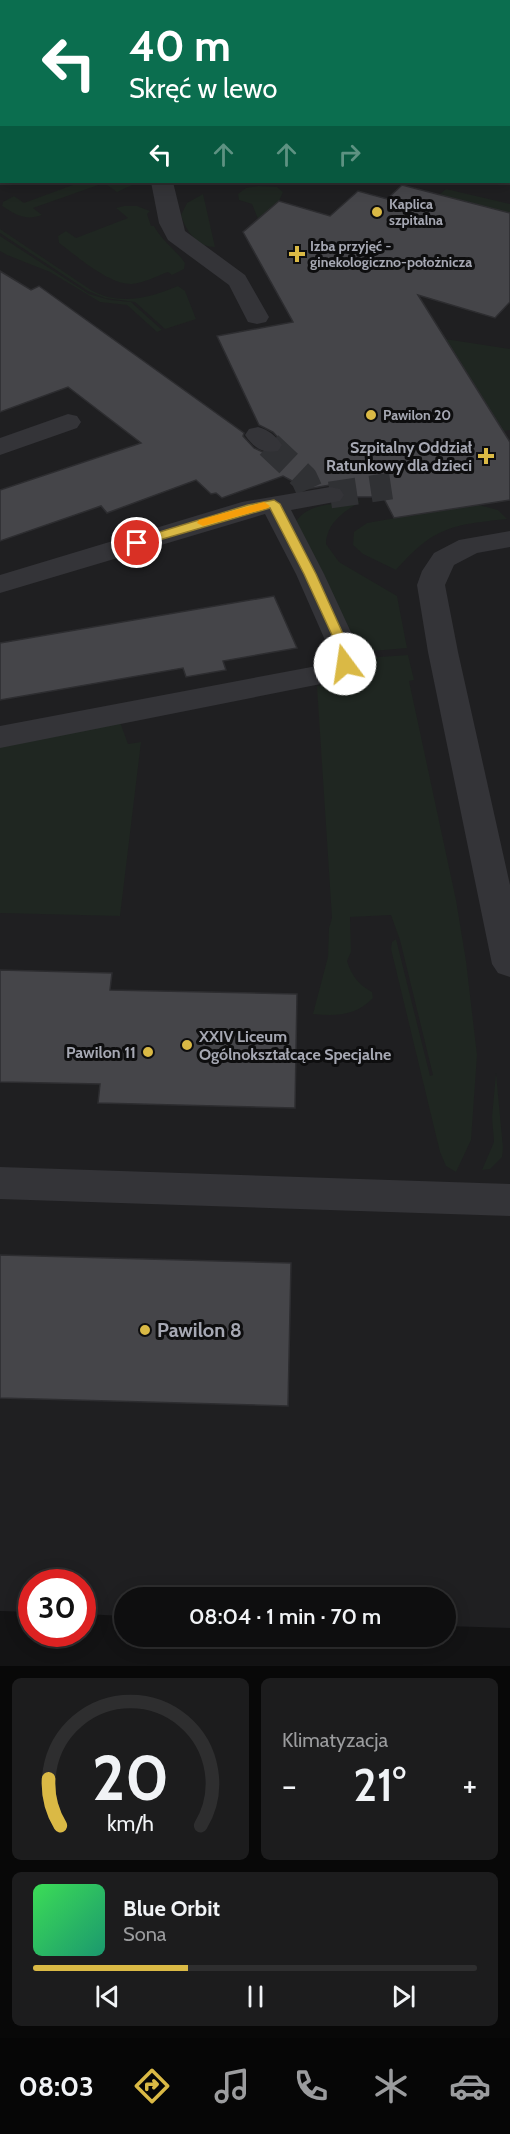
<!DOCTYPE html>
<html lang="pl">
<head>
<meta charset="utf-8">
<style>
	body { margin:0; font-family:Cabin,sans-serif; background:#1c1c1d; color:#f1f3f6; height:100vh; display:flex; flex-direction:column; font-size:22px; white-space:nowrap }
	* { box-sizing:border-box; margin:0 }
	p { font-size:20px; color:#9b9c9e }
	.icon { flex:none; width:33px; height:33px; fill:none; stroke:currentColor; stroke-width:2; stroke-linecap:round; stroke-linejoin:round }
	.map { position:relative; height:1666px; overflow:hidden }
	.sheet { display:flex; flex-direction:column; gap:12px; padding:12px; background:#080808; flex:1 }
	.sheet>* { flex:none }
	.hud { position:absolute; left:0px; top:0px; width:510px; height:183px; box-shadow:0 3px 15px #0003,0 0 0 2px #2e2e2f; background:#0b6e4f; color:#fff; overflow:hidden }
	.speed { position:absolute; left:18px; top:1569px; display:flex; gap:12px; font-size:30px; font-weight:700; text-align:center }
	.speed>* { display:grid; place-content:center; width:78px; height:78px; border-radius:50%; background:#0e0e0f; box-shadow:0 3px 15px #0003,0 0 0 2px #2e2e2f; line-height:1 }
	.speed .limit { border:9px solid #d22; background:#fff; color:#111 }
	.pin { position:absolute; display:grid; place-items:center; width:51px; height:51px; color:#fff; margin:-26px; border:3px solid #fff; border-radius:50%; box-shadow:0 2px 6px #0007 }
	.me { position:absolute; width:66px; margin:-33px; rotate:346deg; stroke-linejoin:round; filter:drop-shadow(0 0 4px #0008) }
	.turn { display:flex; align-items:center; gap:21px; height:126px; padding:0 30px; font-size:27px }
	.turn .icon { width:78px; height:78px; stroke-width:2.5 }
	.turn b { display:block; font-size:42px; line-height:51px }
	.lanes { display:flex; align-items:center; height:57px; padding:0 30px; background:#0003; justify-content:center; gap:30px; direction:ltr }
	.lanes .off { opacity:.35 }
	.big { font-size:45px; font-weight:600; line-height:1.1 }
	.sheet .widget { flex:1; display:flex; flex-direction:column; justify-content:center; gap:9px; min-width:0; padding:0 21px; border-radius:9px; background:#1c1c1d }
	.sheet .dial { align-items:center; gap:0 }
	.dial svg { height:156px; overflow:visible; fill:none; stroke:#2e2e2f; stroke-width:7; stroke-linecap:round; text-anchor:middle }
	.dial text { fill:#f1f3f6; stroke:none }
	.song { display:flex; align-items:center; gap:18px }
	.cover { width:72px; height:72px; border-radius:9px; background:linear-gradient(135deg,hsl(130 70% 55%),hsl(160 70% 35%)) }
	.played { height:6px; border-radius:3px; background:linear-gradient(90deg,#dab945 35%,#2e2e2f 35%) }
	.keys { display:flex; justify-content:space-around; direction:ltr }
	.heat { display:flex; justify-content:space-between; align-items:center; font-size:33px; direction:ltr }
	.sheet .tiles { flex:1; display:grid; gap:12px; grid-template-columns:1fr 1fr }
	.widget:last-child { grid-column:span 2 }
	.trip { position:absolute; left:114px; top:1587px; width:342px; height:60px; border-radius:30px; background:#0e0e0f; box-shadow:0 3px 15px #0003,0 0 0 2px #2e2e2f; font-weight:600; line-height:60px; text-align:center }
	.dock { display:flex; height:96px; justify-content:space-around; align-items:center; background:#060606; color:#9b9c9e }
	.dock .icon { width:42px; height:42px }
	.dock .current { color:#dab945 }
	.dock b { font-size:27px; color:#f1f3f6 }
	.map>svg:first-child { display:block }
	.built { fill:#1f1f21 }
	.green { fill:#1f2621 }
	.building { fill:#454549; stroke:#2d2d30; stroke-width:1.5 }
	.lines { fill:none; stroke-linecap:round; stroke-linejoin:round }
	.minor-tunnel { stroke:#303134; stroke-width:27; stroke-dasharray:27 14; stroke-linecap:butt }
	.minor { fill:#343438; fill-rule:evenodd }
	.tertiary { fill:#343438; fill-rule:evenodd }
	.route { fill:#dab945; stroke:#8e782d; stroke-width:1.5 }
	.slow { fill:#f59e0b }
	.poi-dot { fill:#dab945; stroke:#0e0e0f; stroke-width:2 }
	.labels { text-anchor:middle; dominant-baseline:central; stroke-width:6; stroke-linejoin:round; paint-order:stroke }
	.far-poi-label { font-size:14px; font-weight:bold; fill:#a6a8b3; stroke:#0e0e0f; text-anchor:start }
	.poi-label { font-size:16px; font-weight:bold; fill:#a6a8b3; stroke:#0e0e0f; text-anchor:end }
	.near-poi-label { font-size:20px; font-weight:bold; fill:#a6a8b3; stroke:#0e0e0f; text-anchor:start }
</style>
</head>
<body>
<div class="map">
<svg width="510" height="1666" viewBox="0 0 510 1666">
	<rect width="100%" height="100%" fill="#131314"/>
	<!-- built -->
	<path class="built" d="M328,0H510V1628L446,1626V1598H124V1616L83,1614L82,1582H32L31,1612L0,1611V35L2,182H508V2Z"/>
	<!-- green -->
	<path class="green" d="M81,182H139L117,192L104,183L33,208L42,215C26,221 16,215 2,206L3,202L14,196L24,203Z
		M258,186L277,187L283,192L279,201L258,219L252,204L239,200L238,194L246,188Z
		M446,189L510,204V213L439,195Z
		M203,194L215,247C197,247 186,231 181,215L187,203Z
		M124,206H137L150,211L147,214L151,226H154C162,241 176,250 185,263L184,269L172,275L168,272C157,276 144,283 132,284C109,285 77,256 59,243L58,236L66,231L76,238L128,218L116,208Z
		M0,229L91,290C119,306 150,298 178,286L185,291L196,319L165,329L135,302L105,298L88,291L0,233Z
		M0,236L89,294L110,300L131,302L162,330L157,332L127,305L100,302L50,272L7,255L0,251Z
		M445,339L510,349V430L503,431Z
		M361,501C344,512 327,522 326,544L339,562L397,596L407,648L362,652L301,538L296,522C307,502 341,504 361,501Z
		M475,504L498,510L507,519C451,525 434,527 396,570L363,554L353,545L354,532L367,523Z
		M408,655L414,680L409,681L456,900L466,961L477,1055L471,1140L456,1172L446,1166L440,1152L391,949L392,942L396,939L430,1076L433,1075L400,940L391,915L350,917L351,952L347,961C351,975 359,985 372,992L373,998C356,1016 337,1016 313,1014L328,957L329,928L332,918L317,686L360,677L366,669L365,658Z
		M120,722L128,744L141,742L120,916L0,913V744Z
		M496,1073L503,1148L502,1157L490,1169L482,1170L494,1142L492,1117Z"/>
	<!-- building -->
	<path class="building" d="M402,185L510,213V302L495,318L418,295L510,442V500L394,518L383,497H345L342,488L330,485L307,489L283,476L222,498L216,493L211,494L196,480L107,513L101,506L0,541V490L141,443L68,387L0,412V271L31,290L39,286L244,433L243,436L254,448L267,454L278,453L284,444L273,432L259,425L217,336L293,322L243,232L279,201L330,216L358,191L387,199Z
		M274,596L297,648L223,661L226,670L186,677L183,668L0,700V643Z
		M0,970L112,973L110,990L297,994L295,1108L98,1103L100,1084L0,1082Z
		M0,1255L291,1263L288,1406L0,1398Z"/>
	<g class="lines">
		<!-- minor-tunnel -->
		<path class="minor-tunnel" d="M269,445L304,478L309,489
			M330,495L391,486"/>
		<!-- minor -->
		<path class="minor" d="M0,75H2V87H0Z
			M508,128H510V140H508Z
			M151,182H173L185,231L245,275L269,317L266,322L257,324L248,322L229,285L168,240L159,223Z
			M68,414L77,416L81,422L77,428L0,455V438Z
			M258,427C269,430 276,436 282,445L278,451C263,454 254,448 245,435L249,429Z
			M330,487L340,489L344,495L340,501L291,510L324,574L362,656L356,671L346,679L0,748V726L306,668C316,666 328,666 332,656L296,574L265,514L0,593V575L242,502Z
			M510,531V547L477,553L454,565L445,585L458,652L510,885V977L498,973L492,964L428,652L417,585L422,571L434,553L459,540Z
			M0,1167L510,1184V1216L0,1199Z"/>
		<!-- tertiary -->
		<path class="tertiary" d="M35,0H56L34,2Z
			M2,12V24L0,25V13Z"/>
	</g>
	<!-- route -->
	<path class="route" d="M274,500L280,504L316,574L353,656L350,667L345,668L339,664L341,656L332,635L304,574L270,508L142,545H133L132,543L133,540L248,505Z"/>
	<!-- slow -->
	<path class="slow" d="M264,502L270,506L268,508L203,526L197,523L199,520Z"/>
	<!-- markers -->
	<g class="poi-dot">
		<circle cx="377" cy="212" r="6"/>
		<path d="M294 245h6v6h6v6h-6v6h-6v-6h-6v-6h6z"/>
		<circle cx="371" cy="415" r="6"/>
		<path d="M483 447h6v6h6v6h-6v6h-6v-6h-6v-6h6z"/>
		<circle cx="187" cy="1045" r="6"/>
		<circle cx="148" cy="1052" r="6"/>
		<circle cx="145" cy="1330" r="6"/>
	</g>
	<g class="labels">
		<!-- far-poi labels -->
		<g class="far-poi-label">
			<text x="389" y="204">Kaplica<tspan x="389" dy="16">szpitalna</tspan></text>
			<text x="310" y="246">Izba przyjęć -<tspan x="310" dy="16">ginekologiczno-położnicza</tspan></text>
			<text x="383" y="415">Pawilon 20</text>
		</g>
		<!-- poi labels -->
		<g class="poi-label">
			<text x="472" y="447">Szpitalny Oddział<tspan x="472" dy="18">Ratunkowy dla dzieci</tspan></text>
			<text x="199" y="1036" text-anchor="start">XXIV Liceum<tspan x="199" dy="18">Ogólnokształcące Specjalne</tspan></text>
			<text x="136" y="1052">Pawilon 11</text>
		</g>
		<!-- near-poi labels -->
		<g class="near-poi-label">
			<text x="157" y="1330">Pawilon 8</text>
		</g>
	</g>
</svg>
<div class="speed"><div class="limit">30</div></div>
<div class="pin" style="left:137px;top:543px;background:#d93025"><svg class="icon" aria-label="arrive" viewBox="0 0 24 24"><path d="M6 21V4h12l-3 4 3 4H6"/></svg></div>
<svg class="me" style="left:345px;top:664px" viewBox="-20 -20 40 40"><circle r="19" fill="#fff"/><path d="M0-13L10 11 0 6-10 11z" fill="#dab945"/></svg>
<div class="trip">08:04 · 1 min · 70 m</div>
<div class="hud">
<div class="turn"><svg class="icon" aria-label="left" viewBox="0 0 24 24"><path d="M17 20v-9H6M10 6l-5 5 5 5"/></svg><div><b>40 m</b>Skręć w lewo</div></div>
<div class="lanes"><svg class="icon" aria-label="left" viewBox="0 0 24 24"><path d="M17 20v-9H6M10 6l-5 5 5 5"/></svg><svg class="icon off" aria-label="ahead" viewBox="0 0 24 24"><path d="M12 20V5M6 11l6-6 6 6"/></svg><svg class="icon off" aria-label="ahead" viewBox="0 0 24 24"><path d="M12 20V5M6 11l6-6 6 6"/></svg><svg class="icon off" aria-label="right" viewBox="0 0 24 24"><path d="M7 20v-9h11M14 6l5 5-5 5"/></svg></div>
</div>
</div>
<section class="sheet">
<div class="tiles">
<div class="widget dial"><svg viewBox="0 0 100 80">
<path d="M14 69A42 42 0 1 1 86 69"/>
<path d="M14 69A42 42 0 0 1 8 45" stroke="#dab945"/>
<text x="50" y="56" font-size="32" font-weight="700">20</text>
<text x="50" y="72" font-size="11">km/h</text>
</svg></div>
<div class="widget"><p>Klimatyzacja</p>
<div class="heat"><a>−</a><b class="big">21°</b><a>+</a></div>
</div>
<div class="widget">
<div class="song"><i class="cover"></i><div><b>Blue Orbit</b><p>Sona</p></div></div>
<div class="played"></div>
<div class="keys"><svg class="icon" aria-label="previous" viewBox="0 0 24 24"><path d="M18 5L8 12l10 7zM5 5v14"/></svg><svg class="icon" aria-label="pause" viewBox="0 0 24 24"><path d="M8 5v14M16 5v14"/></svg><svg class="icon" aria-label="next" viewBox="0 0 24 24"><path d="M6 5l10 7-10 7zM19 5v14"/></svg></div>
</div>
</div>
</section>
<nav class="dock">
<b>08:03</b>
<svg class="icon current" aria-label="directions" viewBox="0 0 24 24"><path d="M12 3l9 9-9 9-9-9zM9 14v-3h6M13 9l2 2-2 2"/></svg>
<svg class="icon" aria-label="music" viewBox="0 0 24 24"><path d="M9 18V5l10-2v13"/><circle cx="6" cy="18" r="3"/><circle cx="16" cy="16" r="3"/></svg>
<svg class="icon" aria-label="phone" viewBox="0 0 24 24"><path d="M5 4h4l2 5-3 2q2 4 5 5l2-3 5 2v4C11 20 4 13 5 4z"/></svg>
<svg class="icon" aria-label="climate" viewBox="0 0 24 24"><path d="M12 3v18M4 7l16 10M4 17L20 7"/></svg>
<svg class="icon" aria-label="car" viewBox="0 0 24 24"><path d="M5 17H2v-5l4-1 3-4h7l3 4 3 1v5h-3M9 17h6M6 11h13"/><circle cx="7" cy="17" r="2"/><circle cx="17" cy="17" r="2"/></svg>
</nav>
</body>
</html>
